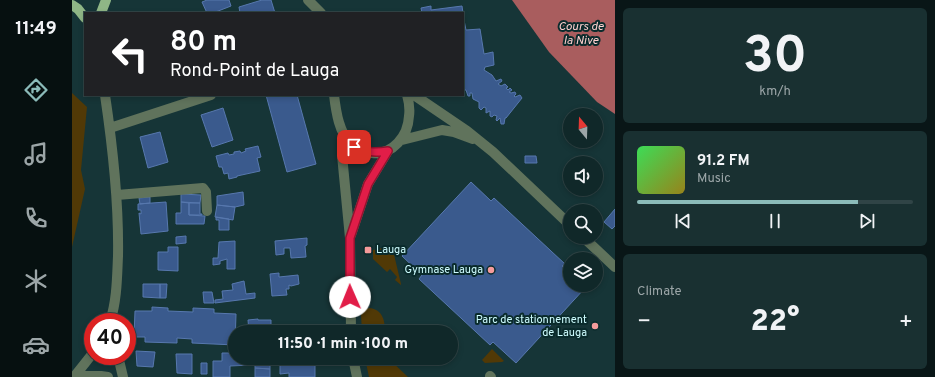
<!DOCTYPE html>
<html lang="en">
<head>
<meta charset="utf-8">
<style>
	body { margin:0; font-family:Overpass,sans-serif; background:#193031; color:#f1f3f6; height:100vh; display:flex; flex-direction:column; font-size:15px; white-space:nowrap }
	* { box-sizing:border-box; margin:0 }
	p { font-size:13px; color:#9ca6a8 }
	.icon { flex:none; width:22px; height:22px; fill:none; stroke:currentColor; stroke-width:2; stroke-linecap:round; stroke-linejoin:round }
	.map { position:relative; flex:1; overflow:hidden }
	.drawer { display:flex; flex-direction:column; gap:8px; padding:8px; background:#091617; width:320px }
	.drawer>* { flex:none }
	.guide { position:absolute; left:12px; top:12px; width:380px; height:84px; border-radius:0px; box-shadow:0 2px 6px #0003,0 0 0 1px #304446; background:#202124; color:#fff; overflow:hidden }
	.needle { width:26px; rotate:341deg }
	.controls { position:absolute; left:491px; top:108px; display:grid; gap:8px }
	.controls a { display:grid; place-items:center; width:40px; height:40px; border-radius:50%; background:#102829; box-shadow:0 2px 6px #0003,0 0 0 1px #304446; font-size:20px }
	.speed { position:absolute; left:12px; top:313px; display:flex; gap:8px; font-size:20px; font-weight:700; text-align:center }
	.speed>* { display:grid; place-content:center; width:52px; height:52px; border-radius:50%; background:#102829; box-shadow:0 2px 6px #0003,0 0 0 1px #304446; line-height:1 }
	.speed .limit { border:6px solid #d22; background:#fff; color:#111 }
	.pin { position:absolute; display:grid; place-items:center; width:34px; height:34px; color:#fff; margin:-17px; border-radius:8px; box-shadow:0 2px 6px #0006 }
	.me { position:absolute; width:44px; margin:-22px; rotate:359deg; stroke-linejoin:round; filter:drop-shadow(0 0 3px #0008) }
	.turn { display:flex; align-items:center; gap:14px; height:84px; padding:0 20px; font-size:18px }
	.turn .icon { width:52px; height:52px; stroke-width:2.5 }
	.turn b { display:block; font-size:28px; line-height:34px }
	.big { font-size:30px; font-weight:800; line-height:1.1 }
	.drawer .widget { flex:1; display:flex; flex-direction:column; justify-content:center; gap:6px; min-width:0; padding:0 14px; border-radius:6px; background:#193031 }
	.drawer .dial { align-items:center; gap:0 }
	.dial b { font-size:52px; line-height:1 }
	.song { display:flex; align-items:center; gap:12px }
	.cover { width:48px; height:48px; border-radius:6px; background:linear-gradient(135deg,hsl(130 70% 55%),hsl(50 70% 35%)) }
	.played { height:4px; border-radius:2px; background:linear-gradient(90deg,#8bbbb9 80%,#304446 80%) }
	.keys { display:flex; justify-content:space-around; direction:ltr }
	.heat { display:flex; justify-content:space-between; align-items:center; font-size:22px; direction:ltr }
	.trip { position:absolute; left:156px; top:325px; width:230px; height:40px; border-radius:20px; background:#102829; box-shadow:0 2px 6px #0003,0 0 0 1px #304446; font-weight:800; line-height:40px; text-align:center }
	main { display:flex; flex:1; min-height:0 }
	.tab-bar { display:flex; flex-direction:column; width:72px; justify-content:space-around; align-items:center; background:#061010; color:#9ca6a8 }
	.tab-bar .icon { width:28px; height:28px }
	.tab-bar .selected { color:#8bbbb9 }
	.tab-bar b { font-size:18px; color:#f1f3f6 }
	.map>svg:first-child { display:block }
	.green { fill:#513906 }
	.water { fill:#a95d5e }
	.building { fill:#3a5a8d; stroke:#5778ae }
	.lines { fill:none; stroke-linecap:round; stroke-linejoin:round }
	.minor { stroke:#60735c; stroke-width:10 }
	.major { stroke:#8fb686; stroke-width:10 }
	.route-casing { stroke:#92132f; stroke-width:10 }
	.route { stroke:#e11d48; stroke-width:7 }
	.poi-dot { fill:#f59b9b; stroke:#0a2b2c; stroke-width:1.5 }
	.labels { text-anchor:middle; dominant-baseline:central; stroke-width:4; stroke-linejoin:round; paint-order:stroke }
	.poi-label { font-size:11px; fill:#cffdff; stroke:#0a2b2c; text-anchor:end }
	.water-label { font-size:12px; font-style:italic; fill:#fed0cf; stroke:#0a2b2c }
</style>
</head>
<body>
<main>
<nav class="tab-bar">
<b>11:49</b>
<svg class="icon selected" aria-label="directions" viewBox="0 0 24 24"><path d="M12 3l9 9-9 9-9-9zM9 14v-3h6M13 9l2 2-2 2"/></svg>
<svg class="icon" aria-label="music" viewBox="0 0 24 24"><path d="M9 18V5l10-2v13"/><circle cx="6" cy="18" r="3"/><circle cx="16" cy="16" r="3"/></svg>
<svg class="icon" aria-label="phone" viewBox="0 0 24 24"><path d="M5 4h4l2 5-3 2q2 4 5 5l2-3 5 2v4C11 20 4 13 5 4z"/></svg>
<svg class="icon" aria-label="climate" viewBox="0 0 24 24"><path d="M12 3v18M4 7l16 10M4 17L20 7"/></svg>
<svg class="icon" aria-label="car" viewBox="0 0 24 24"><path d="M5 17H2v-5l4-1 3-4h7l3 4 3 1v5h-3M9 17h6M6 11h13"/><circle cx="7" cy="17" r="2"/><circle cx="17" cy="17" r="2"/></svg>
</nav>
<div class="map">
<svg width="543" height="377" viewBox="0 0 543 377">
	<rect width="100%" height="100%" fill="#163537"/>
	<!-- green -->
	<path class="green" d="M0,93L15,107L9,170L13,189L0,247Z
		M320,246L329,284V285L323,280L325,277L318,269L315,272L301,259V250Z
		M298,308C311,310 313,321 313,332H290L289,315L294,309Z
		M420,349L432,361L430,362L413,363L410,360Z
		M293,358H316L336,377H297Z"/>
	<!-- water -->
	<path class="water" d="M440,0H543V114L525,102L477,52Z"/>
	<!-- building -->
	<path class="building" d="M135,0H157L159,6L141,13H135L130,2Z
		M190,0H199L203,13H168L167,7Z
		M359,6V10L390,6L391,13H350L349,8Z
		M391,15L394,30L408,29L412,54L421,52L422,65L413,67L412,70L420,75L424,81L429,79L430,81L426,84L429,86L433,84L436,87L434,88L436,90L438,88L440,90L437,92L439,93L443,92L444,94L442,96L443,97L448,95L450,98L434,118H433L432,124H429L428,118L425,121L424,120L425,116L422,115L420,117L418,116V111L414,113V108L412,107L409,110L407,108V102L401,99L400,93H398V96H396L394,90H391Z
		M194,95H225L244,164L215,172Z
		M151,108L161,140L140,147L129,115Z
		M88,132L96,162L76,168L68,137Z
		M186,146L189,157L185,158L188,171L165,176V177L157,179L156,173L152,174L150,167H147L144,156L156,153L157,155L162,154V152L168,151L169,153L174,151L173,149Z
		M453,156H464L465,163H453Z
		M399,182L419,201L422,198L493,264L490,266L498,274V285H510L513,288L444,363L421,342L418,345L347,279L350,275L330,256Z
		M171,192L172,205L163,207L145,205V196Z
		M109,194L129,195L128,203L109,202Z
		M78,197V203L68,204L67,198Z
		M94,202L96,231L69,234L67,213L69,214V210H66V204Z
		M109,202L117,203V215L133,216L132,224H104V213H109Z
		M117,203H128V214H130V215H117Z
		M145,205L163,207L161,220L143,217Z
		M543,209V226L540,229L532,222Z
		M144,217L157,219V230H147V220H144Z
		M114,236V243L104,244V237Z
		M235,238V245L233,246L234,257L219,258L218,248H212V254L204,255L203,241Z
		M163,241V269H155V259L148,261V264L141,265V258H146L147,242Z
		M96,247H106V271L86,270V252H96Z
		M207,273V277L226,275L227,284L219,286L217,285V289H214L215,295L200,296L198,274Z
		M172,281L174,294L183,293V298L143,303V300L151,299L150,291L161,290L160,284Z
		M71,284H88V298L71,297Z
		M88,284H95L94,298H88Z
		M131,292H140L142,303H132Z
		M80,307L96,308V311L121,312V308L142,309V313L164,314L163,345L120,343V339L105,338V343L73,342V337H62L63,311H80Z
		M186,319V320H199V328L211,327L212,332H177L176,320Z
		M64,351L83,352L81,367L65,366Z
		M150,353H163V358H179V365L158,366V377H141V361H150Z
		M104,354H120V374L105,373Z
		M179,358H204V362H198V369L183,368V361H179Z
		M208,358H240V364H243V377H217V373L208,374Z
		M129,363H135V374H129Z
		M183,368L198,369V377H183Z"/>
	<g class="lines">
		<!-- minor -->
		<path class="minor" d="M236,0L249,13
			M33,95C41,149 47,202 46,256C45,278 45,300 38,322
			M262,95C264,112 267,133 280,146C285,150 294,152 300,153C321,155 336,136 337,116C338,109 337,102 335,95
			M342,95L395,131L421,152L498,225
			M38,128L139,95
			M275,139L270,155L278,238L279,332
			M330,140L370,130L382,132L401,139
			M45,195L131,188L134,192L135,211
			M279,235L296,184L316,151
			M511,237L543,267
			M46,356L51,377
			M281,358L285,377
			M3,376H29L36,377
			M418,376L419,377
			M2,377L21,353"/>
		<!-- major -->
		<path class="major" d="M0,5L6,9L13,18
			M29,13L34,0"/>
	</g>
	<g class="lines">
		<defs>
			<path id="route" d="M278,297V238L296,184L316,151C301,153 295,152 282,147"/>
		</defs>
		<!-- route casing -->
		<use href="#route" class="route-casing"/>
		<!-- route -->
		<use href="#route" class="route"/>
	</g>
	<!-- markers -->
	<g class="poi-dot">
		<rect x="292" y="246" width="8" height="8" rx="2"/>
		<circle cx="419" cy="270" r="4"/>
		<circle cx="523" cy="326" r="4"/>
	</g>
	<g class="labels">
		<!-- poi labels -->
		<g class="poi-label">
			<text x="304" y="250" text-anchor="start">Lauga</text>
			<text x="411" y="270">Gymnase Lauga</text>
			<text x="515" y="320">Parc de stationnement<tspan x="515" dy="13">de Lauga</tspan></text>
		</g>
		<!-- water labels -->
		<g class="water-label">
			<text x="509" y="27">Cours de<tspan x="509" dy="14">la Nive</tspan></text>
		</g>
	</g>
</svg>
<div class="controls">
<a><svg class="needle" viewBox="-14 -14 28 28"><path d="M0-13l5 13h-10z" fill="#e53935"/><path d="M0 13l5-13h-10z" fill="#9ca6a8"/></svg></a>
<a><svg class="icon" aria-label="sound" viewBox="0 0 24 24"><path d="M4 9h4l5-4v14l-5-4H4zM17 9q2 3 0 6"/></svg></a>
<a><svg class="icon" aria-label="search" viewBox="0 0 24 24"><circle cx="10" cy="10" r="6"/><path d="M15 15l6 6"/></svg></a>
<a><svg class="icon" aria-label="layers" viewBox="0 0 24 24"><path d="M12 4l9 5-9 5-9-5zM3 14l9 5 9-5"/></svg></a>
</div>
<div class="speed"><div class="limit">40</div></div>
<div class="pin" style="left:282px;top:147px;background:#d93025"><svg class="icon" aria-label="arrive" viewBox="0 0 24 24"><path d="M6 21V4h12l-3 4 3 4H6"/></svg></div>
<svg class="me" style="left:278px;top:297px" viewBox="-20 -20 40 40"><circle r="19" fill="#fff"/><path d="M0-13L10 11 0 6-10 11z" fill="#e11d48"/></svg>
<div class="trip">11:50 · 1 min · 100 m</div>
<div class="guide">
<div class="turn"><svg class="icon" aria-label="left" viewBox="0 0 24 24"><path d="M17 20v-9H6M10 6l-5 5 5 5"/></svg><div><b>80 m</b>Rond-Point de Lauga</div></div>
</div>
</div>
<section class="drawer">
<div class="widget dial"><b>30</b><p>km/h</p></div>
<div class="widget">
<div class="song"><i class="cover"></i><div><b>91.2 FM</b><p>Music</p></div></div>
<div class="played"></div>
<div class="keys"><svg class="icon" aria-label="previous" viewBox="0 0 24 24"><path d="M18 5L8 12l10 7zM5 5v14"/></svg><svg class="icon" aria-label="pause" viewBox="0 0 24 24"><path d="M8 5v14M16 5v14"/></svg><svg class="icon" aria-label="next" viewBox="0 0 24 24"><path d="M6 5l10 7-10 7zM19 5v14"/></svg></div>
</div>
<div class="widget"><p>Climate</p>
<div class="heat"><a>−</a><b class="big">22°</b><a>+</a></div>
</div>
</section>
</main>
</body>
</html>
